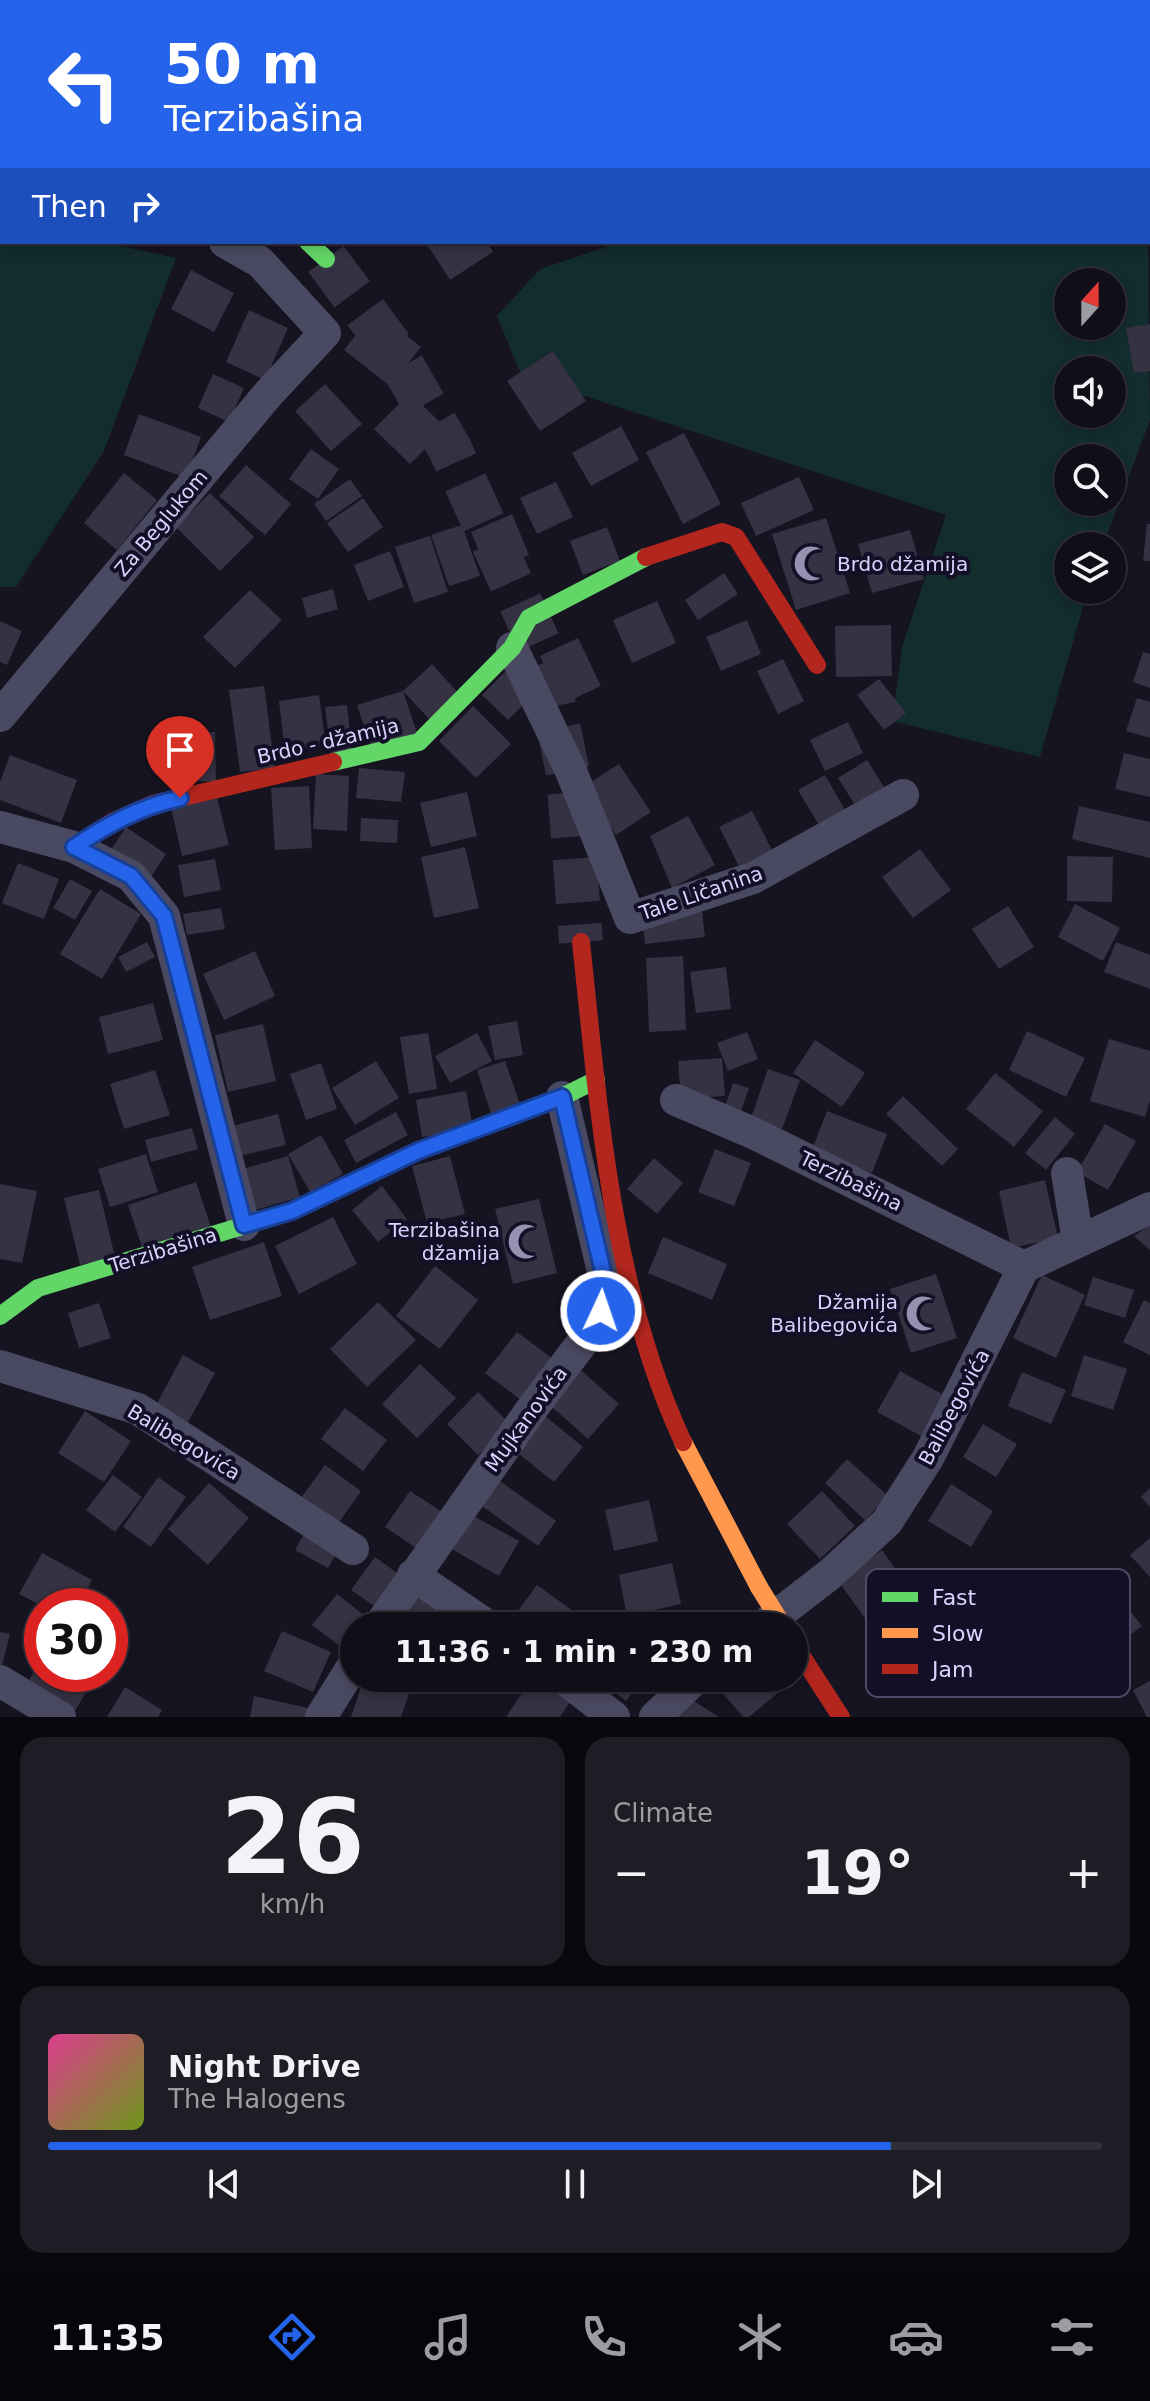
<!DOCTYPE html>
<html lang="en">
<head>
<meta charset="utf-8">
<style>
	body { margin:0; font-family:"DejaVu Sans",sans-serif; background:#1e1d26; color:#f1f3f6; height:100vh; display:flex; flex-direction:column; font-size:30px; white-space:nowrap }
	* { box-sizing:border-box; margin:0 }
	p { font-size:26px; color:#9c9ca2 }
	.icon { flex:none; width:44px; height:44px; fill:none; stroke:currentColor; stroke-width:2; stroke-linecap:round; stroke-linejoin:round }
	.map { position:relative; height:1717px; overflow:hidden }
	.drawer { display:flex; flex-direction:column; gap:20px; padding:20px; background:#09080e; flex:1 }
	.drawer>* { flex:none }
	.banner { position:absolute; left:0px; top:0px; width:1150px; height:244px; box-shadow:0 4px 12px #0003,0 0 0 2px #302f38; background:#2563eb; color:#fff; overflow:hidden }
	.needle { width:52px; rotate:21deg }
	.tools { position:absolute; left:1054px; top:268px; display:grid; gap:16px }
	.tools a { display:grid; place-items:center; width:72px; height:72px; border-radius:50%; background:#100f19; box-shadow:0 4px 12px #0003,0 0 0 2px #302f38; font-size:40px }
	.speed { position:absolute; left:24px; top:1588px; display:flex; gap:16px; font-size:40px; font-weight:700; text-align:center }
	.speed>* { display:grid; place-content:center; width:104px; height:104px; border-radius:50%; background:#100f19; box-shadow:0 4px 12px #0003,0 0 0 2px #302f38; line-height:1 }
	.speed .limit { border:12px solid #d22; background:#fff; color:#111 }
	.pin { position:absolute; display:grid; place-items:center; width:68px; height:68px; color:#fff; margin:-82px -34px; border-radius:50% 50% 50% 0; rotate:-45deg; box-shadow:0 0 8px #0007 }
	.pin .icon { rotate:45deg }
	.me { position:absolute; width:88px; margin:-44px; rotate:3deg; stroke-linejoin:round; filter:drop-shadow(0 0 6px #0008) }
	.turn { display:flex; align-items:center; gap:28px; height:168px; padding:0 32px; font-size:36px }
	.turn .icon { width:104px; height:104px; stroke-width:2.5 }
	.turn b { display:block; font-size:56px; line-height:68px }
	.then { display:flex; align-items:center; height:76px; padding:0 32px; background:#0003; gap:16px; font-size:30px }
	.big { font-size:60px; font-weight:800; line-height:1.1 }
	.drawer .card { flex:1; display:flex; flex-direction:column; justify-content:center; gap:12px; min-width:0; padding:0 28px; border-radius:24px; background:#1e1d26 }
	.drawer .dial { align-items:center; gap:0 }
	.dial b { font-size:104px; line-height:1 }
	.song { display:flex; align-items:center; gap:24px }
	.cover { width:96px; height:96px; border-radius:12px; background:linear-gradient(135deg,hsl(330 70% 55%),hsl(80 70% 35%)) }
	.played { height:8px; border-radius:4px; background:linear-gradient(90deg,#2563eb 80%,#302f38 80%) }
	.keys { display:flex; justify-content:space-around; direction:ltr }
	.heat { display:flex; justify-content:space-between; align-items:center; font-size:44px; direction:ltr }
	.drawer .tiles { flex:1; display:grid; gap:20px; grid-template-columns:1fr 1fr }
	.card:last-child { grid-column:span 2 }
	.trip { position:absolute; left:340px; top:1612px; width:468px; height:80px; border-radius:40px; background:#100f19; box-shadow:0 4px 12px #0003,0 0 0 2px #302f38; font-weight:800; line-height:80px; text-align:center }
	.menu { display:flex; height:128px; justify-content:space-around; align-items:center; background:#06060a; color:#9c9ca2 }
	.menu .icon { width:56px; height:56px }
	.menu .current { color:#2563eb }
	.menu b { font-size:36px; color:#f1f3f6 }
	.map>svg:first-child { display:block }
	.green { fill:#132c2d; fill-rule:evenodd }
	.building { fill:#343243 }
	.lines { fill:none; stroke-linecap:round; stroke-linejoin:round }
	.primary-tunnel { stroke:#333142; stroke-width:44; stroke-dasharray:44 22; stroke-linecap:butt }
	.lane { stroke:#4a4962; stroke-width:16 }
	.street { stroke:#4a4962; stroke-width:32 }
	.fast { stroke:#63d668; stroke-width:18 }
	.slow { stroke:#ff974d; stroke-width:18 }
	.jam { stroke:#b3261e; stroke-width:18 }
	.slow-bridge { stroke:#ff974d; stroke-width:18 }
	.route-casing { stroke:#184099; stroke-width:20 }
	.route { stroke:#2563eb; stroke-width:14 }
	.labels { text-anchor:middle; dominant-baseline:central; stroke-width:8; stroke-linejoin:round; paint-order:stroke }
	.street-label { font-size:20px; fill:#d9d4ff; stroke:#130f26 }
	.poi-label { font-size:20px; fill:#d9d4ff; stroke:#130f26; text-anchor:end }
	.key { fill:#130f26; stroke:#4e4a67; stroke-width:2 }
	.key-label { font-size:22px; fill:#d9d4ff }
</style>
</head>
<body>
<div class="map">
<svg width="1150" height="1717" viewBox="0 0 1150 1717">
	<rect width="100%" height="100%" fill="#161421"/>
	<!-- green -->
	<path class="green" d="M0,0H150L2,2V7Z
		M286,0H604L293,2Z
		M0,219L2,242H103L176,258L104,451L16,587H0Z
		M1148,222L1150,420L1103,546H1068V590H1088L1040,757L892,721L902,647L946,515L521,375L497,316L540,269L621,242H1148ZM1068,282H1112V326H1068ZM1068,370H1112V414H1068ZM1068,458H1112V502H1068Z"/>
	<!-- building -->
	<path class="building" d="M434,242H487L493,252L450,280L428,246Z
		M191,270L234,293L214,332L171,309Z
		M249,310L288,328L265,380L226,362Z
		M375,310L421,347L390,386L344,350Z
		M1150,324V371L1134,373L1126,328Z
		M553,351L586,401L540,431L507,381Z
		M213,374L244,388L229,422L198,408Z
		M325,384L362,424L331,451L295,411Z
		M410,393L446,428L410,464L374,429Z
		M139,414L201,437L186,478L124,455Z
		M621,426L639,460L591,486L572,453Z
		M684,433L721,504L683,524L646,452Z
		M311,449L339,469L318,499L289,479Z
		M246,465L291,504L265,535L219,496Z
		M124,473L157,500L117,550L84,523Z
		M799,477L814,510L756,536L741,503Z
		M350,479L362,496L326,521L314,504Z
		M556,482L573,517L537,534L520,498Z
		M210,493L254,537L220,571L176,527Z
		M363,498L383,527L348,552L327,523Z
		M512,514L529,555L488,572L471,532Z
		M826,518L850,593L796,610L772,534Z
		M1147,524H1150V561H1143Z
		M462,525L480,576L449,586L431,535Z
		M607,527L620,561L583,575L570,541Z
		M910,530L924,579L872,593L858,544Z
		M430,536L448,592L414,603L395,547Z
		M390,551L404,587L368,601L354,565Z
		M724,573L738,594L698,620L685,600Z
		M333,589L338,609L307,618L302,598Z
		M250,590L282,620L235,668L203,637Z
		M657,601L676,643L632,663L613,620Z
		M747,620L761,654L721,671L706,637Z
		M0,621L22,631L7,665L0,662Z
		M891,625L892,676L836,677L835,626Z
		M578,638L601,686L562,704L540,656Z
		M1143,652L1150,654V688L1133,682Z
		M783,659L804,701L778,714L757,671Z
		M432,664L459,694L431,721L403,691L417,733L371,748L357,705L403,691Z
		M505,672L531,697L508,720L482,695Z
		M879,679L906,713L884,730L857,695Z
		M264,686L275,768L240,772L229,690Z
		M319,695L326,746L285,751L279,701Z
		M1137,698L1150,702V738L1126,731Z
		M347,705L352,751L331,753L325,707Z
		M473,706L511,744L476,778L439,741Z
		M848,722L863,753L825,771L810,740Z
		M215,732L216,781L173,782L172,733Z
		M1124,753L1150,759V797L1115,789Z
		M10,755L77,780L61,823L0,800V782Z
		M867,760L889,795L860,813L838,778Z
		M619,764L651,812L616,835L585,786Z
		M359,768L405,772L401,802L356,798Z
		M316,774L349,776L347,831L313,829Z
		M825,775L849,817L823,832L798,790Z
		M309,786L312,848L275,850L271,788Z
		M467,792L477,836L431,847L420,803Z
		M217,798L229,845L182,856L171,808Z
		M1079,806L1150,822V858L1072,839Z
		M752,811L776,858L743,874L719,827Z
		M688,816L715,865L672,888L650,836Z
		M361,818L398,820L397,843L360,841Z
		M126,827L166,854L147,883L107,856Z
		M465,847L479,908L434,918L421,857Z
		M920,849L951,890L913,918L882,877Z
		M1067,856L1113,857L1112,902L1067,901Z
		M215,859L221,890L184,897L178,865Z
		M18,863L59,879L44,919L2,903Z
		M70,879L92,891L75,920L53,908Z
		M100,889L141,914L102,979L60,954Z
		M1075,904L1120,928L1103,961L1058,937Z
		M1008,906L1034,947L999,969L972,929Z
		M221,908L225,929L187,935L183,914Z
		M702,910L705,937L645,944L642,918Z
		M147,942L155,957L126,972L118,957Z
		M1116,942L1150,955V989L1104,972Z
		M255,951L275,996L224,1020L203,974Z
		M683,956L686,1030L649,1032L646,958Z
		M726,967L731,1009L696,1013L690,972Z
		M153,1003L163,1040L108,1054L99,1017Z
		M517,1021L523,1055L495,1060L488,1026Z
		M263,1024L276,1081L228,1092L215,1035Z
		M1027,1031L1085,1058L1066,1097L1009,1070Z
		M747,1032L758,1059L728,1071L717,1043Z
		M428,1033L437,1089L409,1094L400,1037Z
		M477,1033L492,1061L450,1083L435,1056Z
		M1109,1039L1150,1051V1100L1145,1117L1090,1101Z
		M815,1040L865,1073L842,1107L793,1073Z
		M722,1058L725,1096L681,1099L678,1061Z
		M376,1061L399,1098L355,1125L332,1088Z
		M505,1061L522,1110L493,1120L477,1070Z
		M321,1063L337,1109L306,1120L290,1074Z
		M768,1069L800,1080L782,1129L751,1118Z
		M155,1070L170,1115L124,1129L110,1084Z
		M995,1073L1043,1111L1014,1147L966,1109Z
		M733,1083L749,1088L739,1117L723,1112Z
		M466,1091L473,1128L422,1137L416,1100Z
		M903,1096L958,1149L942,1166L886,1114Z
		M827,1111L887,1134L872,1173L812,1150Z
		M396,1112L408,1135L356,1163L344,1140Z
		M278,1114L286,1145L239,1156L232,1126Z
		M1055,1117L1075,1134L1046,1170L1025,1153Z
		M1105,1124L1136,1141L1108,1190L1077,1172Z
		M192,1128L198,1149L151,1162L145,1140Z
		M321,1135L343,1174L310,1192L288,1154Z
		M715,1149L751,1163L734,1206L698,1192Z
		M146,1154L158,1192L110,1207L98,1169Z
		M288,1156L300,1197L251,1211L239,1170Z
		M450,1156L465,1214L427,1223L412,1166Z
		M654,1158L683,1183L657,1214L627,1189Z
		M1045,1180L1058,1238L1011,1248L999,1191Z
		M196,1182L211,1227L143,1250L128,1205Z
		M0,1184L37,1191L22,1263L0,1259Z
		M382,1186L407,1219L378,1242L352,1210Z
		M99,1190L115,1257L80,1265L64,1198Z
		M539,1199L557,1273L513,1284L495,1209Z
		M333,1217L357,1264L299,1294L275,1246Z
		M1150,1225V1250L1134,1236Z
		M663,1237L727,1264L712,1300L648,1273Z
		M264,1242L282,1296L210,1320L192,1267Z
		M435,1266L478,1300L440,1349L396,1316Z
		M936,1274L957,1338L911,1353L890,1289Z
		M1042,1275L1085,1295L1056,1358L1013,1338Z
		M1093,1277L1134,1290L1125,1318L1084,1305Z
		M1144,1300L1150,1303V1355L1123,1342Z
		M378,1302L416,1340L367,1387L330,1349Z
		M99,1303L111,1338L79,1348L68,1313Z
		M517,1332L553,1359L521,1400L485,1373Z
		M183,1355L215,1373L186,1426L154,1409Z
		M1084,1355L1127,1369L1113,1410L1071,1396Z
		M420,1364L456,1398L417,1438L382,1404Z
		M575,1365L619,1404L588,1439L544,1400Z
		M900,1371L946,1396L923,1437L877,1412Z
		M1022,1372L1066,1390L1051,1424L1008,1406Z
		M478,1392L509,1423L478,1455L447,1424Z
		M345,1408L387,1440L363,1471L321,1439Z
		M538,1410L583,1447L554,1482L509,1446Z
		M85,1411L131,1441L104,1482L58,1453Z
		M983,1424L1017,1444L996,1477L963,1457Z
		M847,1459L888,1496L865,1520L825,1483Z
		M325,1465L361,1491L335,1528L298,1502Z
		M113,1475L142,1497L115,1532L86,1510Z
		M158,1477L186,1497L151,1547L123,1527Z
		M497,1479L556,1521L538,1546L479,1504Z
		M209,1483L249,1518L208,1565L168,1529Z
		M951,1484L993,1511L971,1547L928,1521Z
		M1150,1488V1507L1141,1497Z
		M410,1491L444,1513L419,1550L385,1527Z
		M822,1491L855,1526L820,1559L787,1524Z
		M649,1500L658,1541L614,1551L605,1510Z
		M468,1513L519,1541L499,1576L448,1547Z
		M305,1532L338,1550L328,1568L295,1550Z
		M1150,1538V1577L1130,1555Z
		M882,1550L921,1606L878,1636L838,1581Z
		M42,1553L92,1580L78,1606H42L19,1594Z
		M375,1557L404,1578L380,1610L351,1590Z
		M672,1563L681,1604L627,1616L619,1575Z
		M537,1585L594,1626L509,1623Z
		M416,1587L461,1620L457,1626H388Z
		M337,1594L370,1620L365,1626H354V1640L346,1651L312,1625Z
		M1124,1603L1142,1626L1107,1652L1089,1629Z
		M282,1631L331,1652L313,1692L264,1671Z
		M0,1632L10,1634L1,1669H0Z
		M42,1658V1674L95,1677L72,1716L24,1689Z
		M532,1678H544L573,1697L560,1717H506Z
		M597,1678H644L626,1701Z
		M710,1678H767L779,1692L749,1717H743Z
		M364,1679L409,1694L401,1717H351Z
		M1150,1681V1717H1147L1133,1690Z
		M125,1687L162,1710L158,1717H107Z
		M254,1696L317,1710L315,1717H250Z
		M686,1696L719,1717H673Z"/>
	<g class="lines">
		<!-- primary-tunnel -->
		<path class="primary-tunnel" d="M326,259L394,351L450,449L543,652L568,773L581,942"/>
		<!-- lane -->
		<path class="lane" d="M988,0L989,2"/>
		<!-- street -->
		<path class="street" d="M1049,0L1060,2
			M782,2L787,0
			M1148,23L1150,25
			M0,189H2
			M512,648L571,771L630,918L753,878L903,795
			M0,716L269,393L325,333L260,262L225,242
			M0,827L74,847L131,876L164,916L244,1225
			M676,1100L753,1133L1024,1267
			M1067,1173L1078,1241
			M0,1366L138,1409L353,1549
			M413,1575L488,1626
			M379,1626L531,1410L588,1335L601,1311L604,1276L562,1097
			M763,1626L829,1575L887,1522L928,1458L1024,1267L1150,1208
			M563,1678L614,1717
			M0,1681L60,1717
			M321,1717L354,1664
			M655,1717L696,1678"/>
		<!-- fast -->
		<path class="fast" d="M0,39H2
			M308,242L326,259
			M333,762L419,742L512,648L529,618L646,557
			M0,1316L38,1288L292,1211L418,1151L562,1097L596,1080"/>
		<!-- slow -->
		<path class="slow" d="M683,1442L759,1587"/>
		<!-- jam -->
		<path class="jam" d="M646,557L722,532L736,537L817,665
			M74,847L112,822L153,804L333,762
			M581,942C599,1110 611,1287 683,1442
			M794,1644L841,1717"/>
		<!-- slow-bridge -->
		<path class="slow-bridge" d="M759,1587L783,1626"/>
	</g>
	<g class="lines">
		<defs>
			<path id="route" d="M180,798C140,807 108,824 74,847L131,876L164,916L244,1225L292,1211L418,1151L562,1097L604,1276L601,1311"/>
		</defs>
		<!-- route casing -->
		<use href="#route" class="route-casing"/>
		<!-- route -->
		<use href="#route" class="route"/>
	</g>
	<!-- icons -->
	<defs>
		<symbol id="mosque-bare" viewBox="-9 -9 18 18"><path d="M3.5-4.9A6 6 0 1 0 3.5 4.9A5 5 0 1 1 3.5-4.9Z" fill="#9591b1" stroke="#130f26" stroke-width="2.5" paint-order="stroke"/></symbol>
	</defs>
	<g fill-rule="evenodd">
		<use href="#mosque-bare" x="786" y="538" width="51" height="51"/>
		<use href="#mosque-bare" x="500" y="1216" width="51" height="51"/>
		<use href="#mosque-bare" x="898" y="1288" width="51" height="51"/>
	</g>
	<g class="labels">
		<!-- street labels -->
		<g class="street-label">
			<text transform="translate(161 523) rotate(-50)">Za Beglukom</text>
			<text transform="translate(328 741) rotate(-13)">Brdo - džamija</text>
			<text transform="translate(701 893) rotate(-19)">Tale Ličanina</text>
			<text transform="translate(851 1181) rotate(26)">Terzibašina</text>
			<text transform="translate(163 1250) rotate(-17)">Terzibašina</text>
			<text transform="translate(954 1407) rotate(-62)">Balibegovića</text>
			<text transform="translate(526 1419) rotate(-54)">Mujkanovića</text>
			<text transform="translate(184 1442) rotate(31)">Balibegovića</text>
		</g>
		<!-- poi labels -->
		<g class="poi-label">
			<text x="837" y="564" text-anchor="start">Brdo džamija</text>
			<text x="500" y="1230">Terzibašina<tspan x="500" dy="23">džamija</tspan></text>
			<text x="898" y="1302">Džamija<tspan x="898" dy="23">Balibegovića</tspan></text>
		</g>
	</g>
	<!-- legend -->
	<rect x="866" y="1569" width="264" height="128" rx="12" class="key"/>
	<rect x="882" y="1592" width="36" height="10" fill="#63d668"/>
	<rect x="882" y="1628" width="36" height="10" fill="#ff974d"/>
	<rect x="882" y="1664" width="36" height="10" fill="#b3261e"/>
	<g class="key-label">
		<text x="932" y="1605">Fast</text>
		<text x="932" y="1641">Slow</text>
		<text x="932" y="1677">Jam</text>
	</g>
</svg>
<div class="tools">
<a><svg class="needle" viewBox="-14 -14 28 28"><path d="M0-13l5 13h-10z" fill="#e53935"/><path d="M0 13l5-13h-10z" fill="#9c9ca2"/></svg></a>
<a><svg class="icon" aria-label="sound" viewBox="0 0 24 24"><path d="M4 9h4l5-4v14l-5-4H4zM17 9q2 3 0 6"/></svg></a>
<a><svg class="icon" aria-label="search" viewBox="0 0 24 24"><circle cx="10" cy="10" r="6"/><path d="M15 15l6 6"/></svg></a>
<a><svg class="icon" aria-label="layers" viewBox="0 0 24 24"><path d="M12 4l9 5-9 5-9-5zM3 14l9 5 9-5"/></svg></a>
</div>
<div class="speed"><div class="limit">30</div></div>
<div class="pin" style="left:180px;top:798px;background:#d93025"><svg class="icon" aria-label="arrive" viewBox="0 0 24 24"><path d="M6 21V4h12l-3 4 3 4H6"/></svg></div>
<svg class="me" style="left:601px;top:1311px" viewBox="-20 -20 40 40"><circle r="17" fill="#2563eb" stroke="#fff" stroke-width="3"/><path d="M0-11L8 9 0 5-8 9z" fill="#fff"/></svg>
<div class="trip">11:36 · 1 min · 230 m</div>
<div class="banner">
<div class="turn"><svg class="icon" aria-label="left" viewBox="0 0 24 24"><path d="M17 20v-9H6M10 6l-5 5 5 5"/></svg><div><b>50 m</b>Terzibašina</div></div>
<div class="then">Then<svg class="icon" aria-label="right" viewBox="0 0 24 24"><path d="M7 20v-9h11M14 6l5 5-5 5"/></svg></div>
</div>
</div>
<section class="drawer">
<div class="tiles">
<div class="card dial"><b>26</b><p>km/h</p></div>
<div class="card"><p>Climate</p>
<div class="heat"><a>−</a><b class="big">19°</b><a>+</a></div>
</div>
<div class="card">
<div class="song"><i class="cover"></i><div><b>Night Drive</b><p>The Halogens</p></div></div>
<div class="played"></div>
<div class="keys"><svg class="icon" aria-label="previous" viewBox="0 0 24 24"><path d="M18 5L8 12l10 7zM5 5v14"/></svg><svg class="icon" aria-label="pause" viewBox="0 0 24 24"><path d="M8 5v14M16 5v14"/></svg><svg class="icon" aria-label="next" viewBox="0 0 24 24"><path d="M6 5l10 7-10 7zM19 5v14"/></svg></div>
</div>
</div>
</section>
<nav class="menu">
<b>11:35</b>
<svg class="icon current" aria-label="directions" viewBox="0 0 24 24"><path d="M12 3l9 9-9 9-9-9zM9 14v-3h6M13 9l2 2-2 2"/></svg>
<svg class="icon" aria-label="music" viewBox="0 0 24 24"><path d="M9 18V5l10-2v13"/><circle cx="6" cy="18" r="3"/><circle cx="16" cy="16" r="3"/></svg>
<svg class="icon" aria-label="phone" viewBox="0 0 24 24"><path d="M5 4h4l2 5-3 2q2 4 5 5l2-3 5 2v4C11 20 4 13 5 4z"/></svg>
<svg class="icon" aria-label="climate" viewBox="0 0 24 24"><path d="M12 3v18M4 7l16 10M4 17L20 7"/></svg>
<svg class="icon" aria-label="car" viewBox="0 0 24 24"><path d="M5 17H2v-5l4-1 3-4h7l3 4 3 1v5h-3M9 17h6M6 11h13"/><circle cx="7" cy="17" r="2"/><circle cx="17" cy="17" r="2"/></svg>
<svg class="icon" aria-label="filters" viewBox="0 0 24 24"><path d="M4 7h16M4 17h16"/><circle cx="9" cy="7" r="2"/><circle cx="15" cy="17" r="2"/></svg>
</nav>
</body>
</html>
